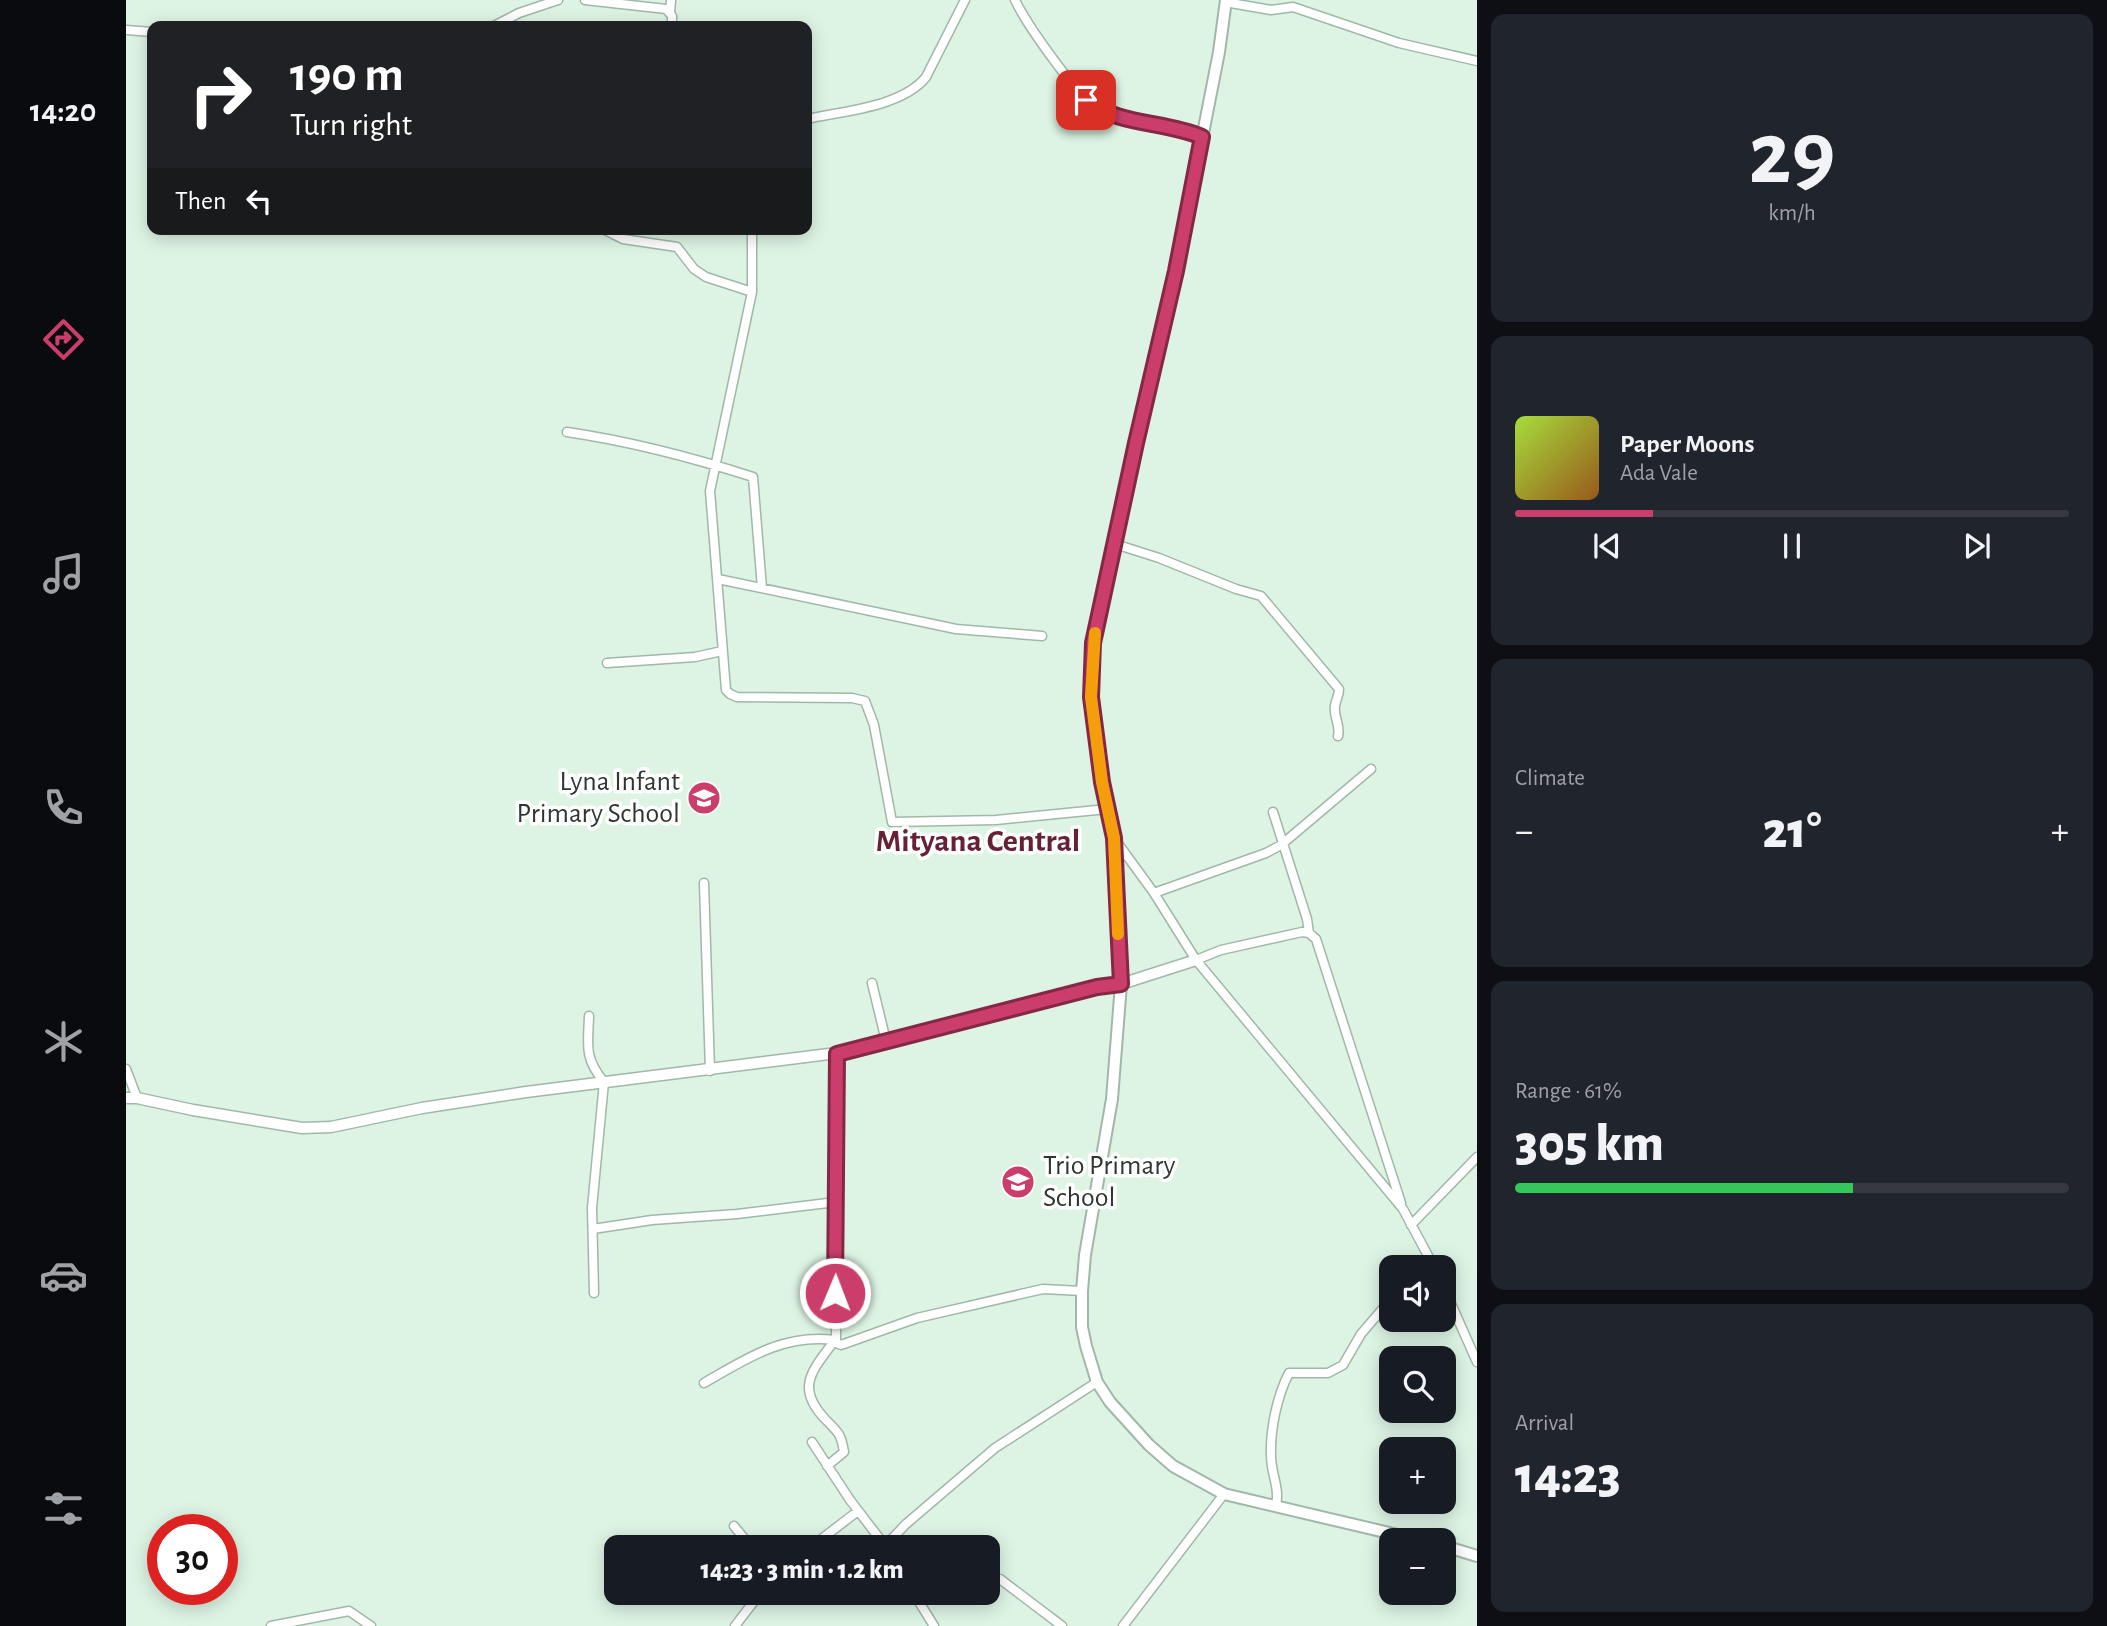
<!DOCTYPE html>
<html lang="en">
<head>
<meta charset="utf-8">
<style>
	body { margin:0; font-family:"Alegreya Sans",sans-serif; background:#20242c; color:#f1f3f6; height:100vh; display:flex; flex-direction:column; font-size:26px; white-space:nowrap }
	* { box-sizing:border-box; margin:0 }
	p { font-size:23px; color:#9ea1a6 }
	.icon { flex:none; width:38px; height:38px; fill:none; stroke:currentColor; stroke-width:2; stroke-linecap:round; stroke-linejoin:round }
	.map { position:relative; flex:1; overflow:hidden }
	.panel { display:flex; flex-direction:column; gap:14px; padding:14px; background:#0d0f14; width:630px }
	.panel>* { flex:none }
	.guide { position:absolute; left:21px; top:21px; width:665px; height:214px; border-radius:14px; box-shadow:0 4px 18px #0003; background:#202124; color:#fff; overflow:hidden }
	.buttons { position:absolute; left:1253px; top:1255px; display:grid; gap:14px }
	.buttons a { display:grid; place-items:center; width:77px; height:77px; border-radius:14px; background:#171b24; box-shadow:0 4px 18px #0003; font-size:35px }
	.speed { position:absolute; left:21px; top:1514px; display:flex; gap:14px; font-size:35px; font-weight:700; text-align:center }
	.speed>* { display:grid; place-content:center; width:91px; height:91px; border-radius:50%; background:#171b24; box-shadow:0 4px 18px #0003; line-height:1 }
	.speed .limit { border:10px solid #d22; background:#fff; color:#111 }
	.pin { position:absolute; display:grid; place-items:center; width:60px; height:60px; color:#fff; margin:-30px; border-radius:14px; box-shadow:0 4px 10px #0006 }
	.me { position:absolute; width:77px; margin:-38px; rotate:1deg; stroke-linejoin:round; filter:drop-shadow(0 0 5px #0008) }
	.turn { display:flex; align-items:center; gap:24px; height:147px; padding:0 28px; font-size:32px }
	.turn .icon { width:91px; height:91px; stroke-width:2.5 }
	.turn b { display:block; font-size:49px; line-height:60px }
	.then { display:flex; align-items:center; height:66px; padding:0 28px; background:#0003; gap:14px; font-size:26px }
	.big { font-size:52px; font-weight:800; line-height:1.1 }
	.panel .card { flex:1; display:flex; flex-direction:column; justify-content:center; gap:10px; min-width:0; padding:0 24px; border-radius:14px; background:#20242c }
	.panel .dial { align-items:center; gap:0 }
	.dial b { font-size:91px; line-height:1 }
	.song { display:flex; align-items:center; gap:21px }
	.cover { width:84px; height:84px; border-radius:10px; background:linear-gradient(135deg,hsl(80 70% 55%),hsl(30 70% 35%)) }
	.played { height:7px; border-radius:4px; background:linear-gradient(90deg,#cb3e6c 25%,#363941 25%) }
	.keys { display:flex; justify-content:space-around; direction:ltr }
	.heat { display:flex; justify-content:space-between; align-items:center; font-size:38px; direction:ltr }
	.charge { height:10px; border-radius:5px; background:linear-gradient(90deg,#34c759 61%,#363941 0) }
	.trip { position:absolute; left:478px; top:1535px; width:396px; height:70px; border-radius:14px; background:#171b24; box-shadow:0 4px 18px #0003; font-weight:800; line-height:70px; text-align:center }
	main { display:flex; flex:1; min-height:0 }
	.dock { display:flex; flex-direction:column; width:126px; justify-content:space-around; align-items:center; background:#090b0e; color:#9ea1a6 }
	.dock .icon { width:49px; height:49px }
	.dock .current { color:#cb3e6c }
	.dock b { font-size:32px; color:#f1f3f6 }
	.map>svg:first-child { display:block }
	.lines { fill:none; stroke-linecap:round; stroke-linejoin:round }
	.minor-casing { stroke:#a1b7a8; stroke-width:11 }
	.tertiary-casing { stroke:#a1b7a8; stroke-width:13 }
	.secondary-casing { stroke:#a1b7a8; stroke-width:14 }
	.minor { stroke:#fff; stroke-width:8 }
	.tertiary { stroke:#fff; stroke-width:10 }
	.secondary { stroke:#fff; stroke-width:10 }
	.route-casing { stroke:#842846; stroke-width:18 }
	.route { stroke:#cb3e6c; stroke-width:12 }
	.slow { stroke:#f59e0b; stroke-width:12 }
	.labels { text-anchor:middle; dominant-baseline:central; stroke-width:7; stroke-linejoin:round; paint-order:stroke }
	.poi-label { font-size:28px; fill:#2f3731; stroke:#fff; text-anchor:end }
	.quarter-label { font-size:32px; font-weight:bold; fill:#662136; stroke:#fff }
</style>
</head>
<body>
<main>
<nav class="dock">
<b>14:20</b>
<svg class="icon current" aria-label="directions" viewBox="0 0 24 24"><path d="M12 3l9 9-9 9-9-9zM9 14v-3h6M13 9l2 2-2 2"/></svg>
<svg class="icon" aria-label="music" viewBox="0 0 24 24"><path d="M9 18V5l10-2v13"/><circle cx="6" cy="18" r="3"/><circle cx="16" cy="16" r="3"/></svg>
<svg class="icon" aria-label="phone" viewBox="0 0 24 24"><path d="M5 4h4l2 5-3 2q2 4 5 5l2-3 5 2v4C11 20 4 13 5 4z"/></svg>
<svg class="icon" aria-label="climate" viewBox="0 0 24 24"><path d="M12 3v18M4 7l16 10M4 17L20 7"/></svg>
<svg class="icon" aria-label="car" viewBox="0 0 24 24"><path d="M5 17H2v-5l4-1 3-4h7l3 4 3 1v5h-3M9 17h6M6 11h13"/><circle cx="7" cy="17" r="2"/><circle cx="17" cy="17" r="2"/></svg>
<svg class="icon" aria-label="filters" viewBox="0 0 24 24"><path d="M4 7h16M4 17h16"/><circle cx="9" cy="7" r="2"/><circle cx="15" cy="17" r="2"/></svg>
</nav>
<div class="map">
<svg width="1351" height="1626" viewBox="0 0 1351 1626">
	<rect width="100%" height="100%" fill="#ddf4e4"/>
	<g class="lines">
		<defs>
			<path id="minor" d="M459,0L540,9L546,16V26
				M889,0C900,23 956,105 978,113C1010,123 1045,123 1076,137
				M1099,2L1145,10L1167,7L1273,43L1351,61
				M544,13L545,0
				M368,26L393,13L432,0
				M0,30L26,32
				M681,119C717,111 776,107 800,77L839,0
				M477,229L497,239L551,247L568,269L580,277L626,292
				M626,229V292L584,491L600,690L604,694L611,697L726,698L739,701L748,725L766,822L870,820L981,809
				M441,432C502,441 568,458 627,477L636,588
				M989,544L1033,558L1110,589L1135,596L1213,689C1213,696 1210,699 1209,706C1207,717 1215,725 1212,736
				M592,579L830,629L916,636
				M481,663L569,657L596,651
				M1147,812L1181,919L1183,933
				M988,838L1028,893L1070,960L1277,1209L1308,1267
				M578,883L584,1071
				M1028,893L1140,853L1155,845L1245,769
				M1070,960L1095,950L1176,932L1183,933L1190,939L1275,1203
				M746,983L760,1041
				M463,1016C462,1046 458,1058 478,1082L466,1208L468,1293
				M711,1053L710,1343L715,1345L791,1318L917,1289L956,1291
				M0,1069L11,1098
				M1285,1225L1351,1157
				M467,1229L526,1220L611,1214L710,1202
				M1318,1288L1351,1362
				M578,1383C620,1359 658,1333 709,1340C687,1370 668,1387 700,1420C713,1433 715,1434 718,1452L701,1466
				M686,1442L724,1500L760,1547
				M1150,1506C1154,1487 1145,1474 1145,1456C1144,1430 1151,1396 1163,1373H1202L1217,1365L1235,1334L1259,1306L1265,1301
				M608,1526L625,1547
				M759,1546L780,1524L869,1448L971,1382
				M685,1547L732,1511
				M874,1579L936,1626
				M787,1592L808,1626
				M145,1626L223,1611L245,1626
				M609,1626L635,1592
				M997,1626L1098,1494"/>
			<path id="tertiary" d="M0,1098H11L67,1110L176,1128L205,1127L296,1108L400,1092L711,1053L971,987L995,984L1070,960"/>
			<path id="secondary" d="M1100,0L1093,52L1050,271L1015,420L967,643L965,697L976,782L988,838L995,984L986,1099L959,1255L956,1291V1327L960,1346L971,1382L984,1402L1023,1445L1047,1466L1098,1494L1293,1540
				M1318,1546L1351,1556"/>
		</defs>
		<!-- minor casing -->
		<use href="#minor" class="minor-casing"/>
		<!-- tertiary casing -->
		<use href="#tertiary" class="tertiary-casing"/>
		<!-- secondary casing -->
		<use href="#secondary" class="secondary-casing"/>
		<!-- minor -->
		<use href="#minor" class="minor"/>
		<!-- tertiary -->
		<use href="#tertiary" class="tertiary"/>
		<!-- secondary -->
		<use href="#secondary" class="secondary"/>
	</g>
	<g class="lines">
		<defs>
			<path id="route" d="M709,1293L711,1054L971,987L995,984L988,838L976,782L965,697L967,643L1010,443L1050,271L1076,137C1039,121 993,126 960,100"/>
		</defs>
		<!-- route casing -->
		<use href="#route" class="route-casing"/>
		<!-- route -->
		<use href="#route" class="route"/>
		<!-- slow -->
		<path class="slow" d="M969,633L965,697L976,782L988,838L992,934"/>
	</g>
	<!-- icons -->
	<defs>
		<symbol id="school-disc" viewBox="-11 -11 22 22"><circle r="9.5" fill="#cb3e6c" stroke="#fff"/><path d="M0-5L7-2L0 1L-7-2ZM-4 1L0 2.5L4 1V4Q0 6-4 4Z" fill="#fff"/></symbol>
	</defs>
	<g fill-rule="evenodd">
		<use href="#school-disc" x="559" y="779" width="38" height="38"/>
		<use href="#school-disc" x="873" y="1163" width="38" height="38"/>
	</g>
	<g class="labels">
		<!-- poi labels -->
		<g class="poi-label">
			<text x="554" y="782">Lyna Infant<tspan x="554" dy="32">Primary School</tspan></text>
			<text x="917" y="1166" text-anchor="start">Trio Primary<tspan x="917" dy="32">School</tspan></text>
		</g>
		<!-- quarter labels -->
		<g class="quarter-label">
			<text x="852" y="841">Mityana Central</text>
		</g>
	</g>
</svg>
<div class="buttons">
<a><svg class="icon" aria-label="sound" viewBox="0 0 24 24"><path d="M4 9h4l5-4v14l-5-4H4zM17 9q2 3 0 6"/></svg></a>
<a><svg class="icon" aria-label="search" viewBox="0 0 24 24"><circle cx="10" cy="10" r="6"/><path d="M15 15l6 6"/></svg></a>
<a>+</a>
<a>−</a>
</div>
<div class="speed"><div class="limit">30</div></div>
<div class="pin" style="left:960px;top:100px;background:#d93025"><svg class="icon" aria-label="arrive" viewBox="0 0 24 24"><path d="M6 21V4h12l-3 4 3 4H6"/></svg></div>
<svg class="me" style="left:709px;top:1293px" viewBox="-20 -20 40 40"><circle r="17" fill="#cb3e6c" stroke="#fff" stroke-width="3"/><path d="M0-11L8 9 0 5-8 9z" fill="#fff"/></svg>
<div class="trip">14:23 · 3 min · 1.2 km</div>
<div class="guide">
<div class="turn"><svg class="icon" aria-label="right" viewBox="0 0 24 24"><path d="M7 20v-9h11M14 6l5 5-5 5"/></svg><div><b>190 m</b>Turn right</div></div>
<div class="then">Then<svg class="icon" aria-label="left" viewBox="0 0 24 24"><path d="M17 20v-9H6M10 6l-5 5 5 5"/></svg></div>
</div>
</div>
<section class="panel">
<div class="card dial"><b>29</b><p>km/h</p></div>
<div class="card">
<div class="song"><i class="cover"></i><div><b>Paper Moons</b><p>Ada Vale</p></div></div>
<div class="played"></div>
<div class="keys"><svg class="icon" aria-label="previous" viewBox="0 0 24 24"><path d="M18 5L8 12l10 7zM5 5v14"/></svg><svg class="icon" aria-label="pause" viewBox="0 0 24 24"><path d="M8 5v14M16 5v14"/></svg><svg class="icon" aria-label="next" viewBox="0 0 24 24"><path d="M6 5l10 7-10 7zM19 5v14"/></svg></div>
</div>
<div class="card"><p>Climate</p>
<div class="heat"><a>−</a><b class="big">21°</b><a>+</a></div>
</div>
<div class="card"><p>Range · 61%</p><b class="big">305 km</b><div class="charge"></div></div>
<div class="card"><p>Arrival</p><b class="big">14:23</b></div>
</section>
</main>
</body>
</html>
